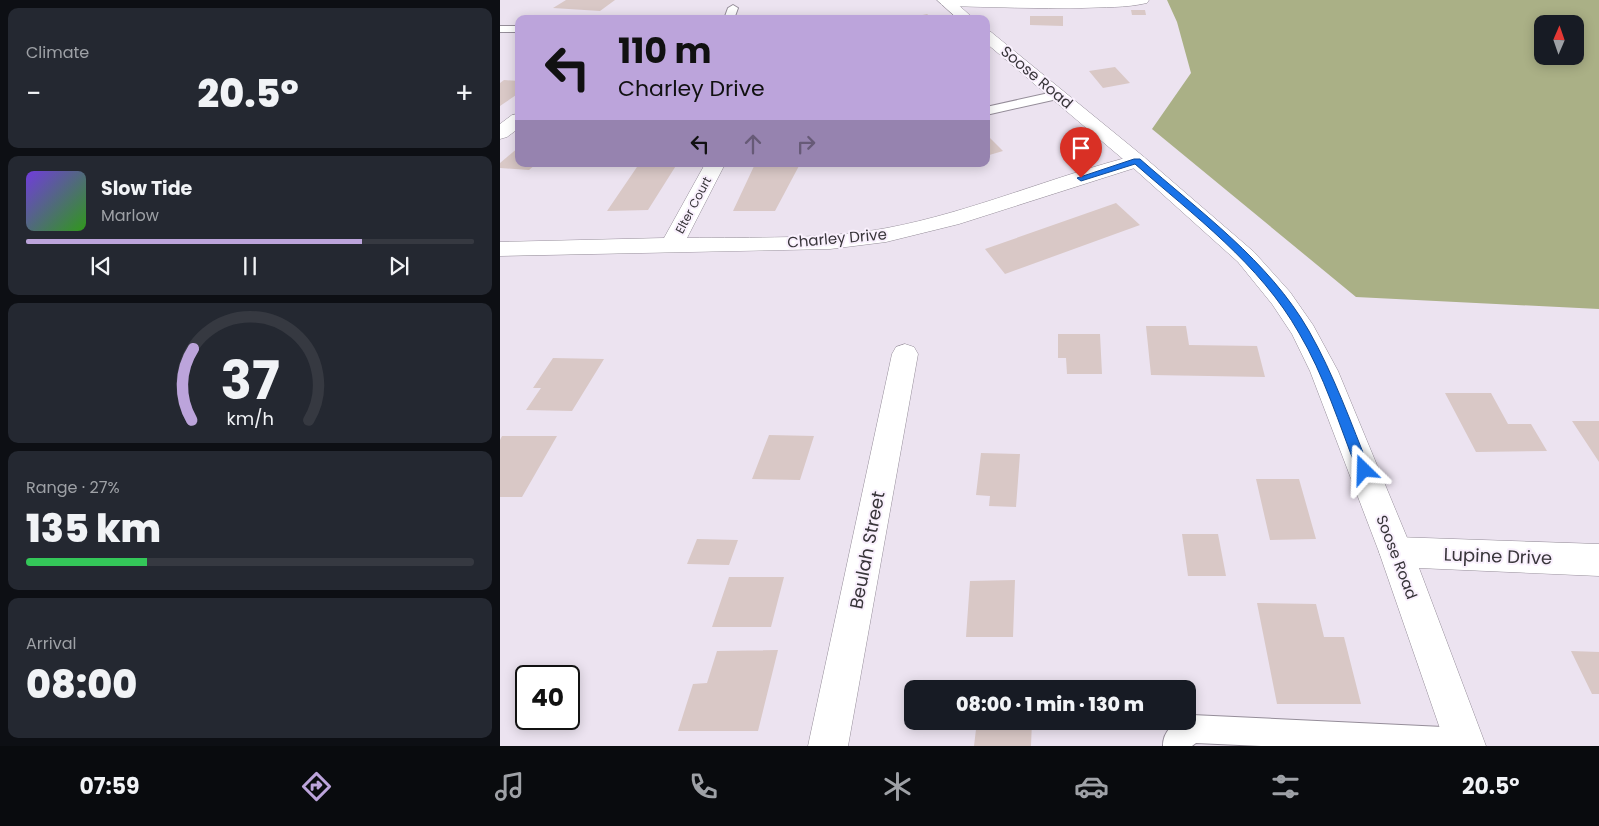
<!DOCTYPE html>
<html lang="en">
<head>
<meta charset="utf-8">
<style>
	body { margin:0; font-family:Poppins,sans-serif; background:#242831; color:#f1f3f6; height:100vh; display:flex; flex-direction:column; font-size:19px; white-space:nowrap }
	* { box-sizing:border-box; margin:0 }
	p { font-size:16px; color:#9ea1a6 }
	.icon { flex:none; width:28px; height:28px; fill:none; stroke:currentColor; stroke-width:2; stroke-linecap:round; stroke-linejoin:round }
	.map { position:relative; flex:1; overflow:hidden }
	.sheet { display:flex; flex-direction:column; gap:8px; padding:8px; background:#0d0f14; width:500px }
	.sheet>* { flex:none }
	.guide { position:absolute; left:15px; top:15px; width:475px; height:152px; border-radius:10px; box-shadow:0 2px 12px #0003; background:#bca4db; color:#111; overflow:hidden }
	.needle { width:32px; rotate:2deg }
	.controls { position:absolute; left:1034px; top:15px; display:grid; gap:10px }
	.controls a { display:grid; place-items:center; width:50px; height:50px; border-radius:10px; background:#171b24; box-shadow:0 2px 12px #0003; font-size:25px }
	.speed { position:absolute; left:15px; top:665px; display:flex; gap:10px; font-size:25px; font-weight:700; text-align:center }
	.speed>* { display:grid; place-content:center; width:65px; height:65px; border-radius:50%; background:#171b24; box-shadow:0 2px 12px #0003; line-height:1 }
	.speed .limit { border:2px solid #111; border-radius:8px; background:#fff; color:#111 }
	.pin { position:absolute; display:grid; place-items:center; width:42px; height:42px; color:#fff; margin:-51px -21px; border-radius:50% 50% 50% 0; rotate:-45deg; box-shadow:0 0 5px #0007 }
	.pin .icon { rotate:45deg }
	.me { position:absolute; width:55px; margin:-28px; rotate:338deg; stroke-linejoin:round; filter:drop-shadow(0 0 4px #0008) }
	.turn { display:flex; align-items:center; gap:18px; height:105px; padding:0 20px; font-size:22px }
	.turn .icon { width:65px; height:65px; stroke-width:2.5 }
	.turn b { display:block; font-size:35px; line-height:42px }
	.lanes { display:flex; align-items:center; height:48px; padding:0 20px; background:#0003; justify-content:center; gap:25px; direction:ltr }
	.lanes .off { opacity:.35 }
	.big { font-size:38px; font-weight:800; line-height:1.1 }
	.sheet .tile { flex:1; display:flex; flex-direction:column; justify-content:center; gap:8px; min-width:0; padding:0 18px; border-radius:10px; background:#242831 }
	.sheet .dial { align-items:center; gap:0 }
	.dial svg { height:130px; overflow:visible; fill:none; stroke:#363941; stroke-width:7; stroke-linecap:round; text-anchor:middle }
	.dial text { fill:#f1f3f6; stroke:none }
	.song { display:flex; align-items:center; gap:15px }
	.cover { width:60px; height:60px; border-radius:8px; background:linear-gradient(135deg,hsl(260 70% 55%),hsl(110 70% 35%)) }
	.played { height:5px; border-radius:2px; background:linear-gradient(90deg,#bca4db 75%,#363941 75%) }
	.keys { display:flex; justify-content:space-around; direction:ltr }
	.heat { display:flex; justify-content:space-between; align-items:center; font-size:28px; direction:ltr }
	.charge { height:8px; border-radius:4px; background:linear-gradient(90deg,#34c759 27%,#363941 0) }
	.trip { position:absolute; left:404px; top:680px; width:292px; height:50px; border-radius:10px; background:#171b24; box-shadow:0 2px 12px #0003; font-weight:800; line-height:50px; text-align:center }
	.tab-bar { display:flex; height:80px; justify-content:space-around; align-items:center; background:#090b0e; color:#9ea1a6 }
	.tab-bar .icon { width:35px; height:35px }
	.tab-bar .on { color:#bca4db }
	.tab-bar b { font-size:22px; color:#f1f3f6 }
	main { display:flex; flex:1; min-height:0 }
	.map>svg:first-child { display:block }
	.forest { fill:#aab086; fill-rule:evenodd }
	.building { fill:#d9c8c6 }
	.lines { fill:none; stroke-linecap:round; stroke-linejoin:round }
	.lane-casing { stroke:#958d99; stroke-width:2 }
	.street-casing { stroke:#958d99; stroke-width:1 }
	.secondary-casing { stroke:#958d99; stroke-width:1 }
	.lane { fill:#fff; fill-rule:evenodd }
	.street { fill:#fff; fill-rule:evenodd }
	.secondary { fill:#fff; fill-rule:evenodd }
	.route { fill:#1a73e8; stroke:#114b97 }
	.labels { text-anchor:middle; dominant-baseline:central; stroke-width:4; stroke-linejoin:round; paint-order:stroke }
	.far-street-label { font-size:12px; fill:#38353a; stroke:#f9f0fd }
	.street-label { font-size:15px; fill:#38353a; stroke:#f9f0fd }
	.near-street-label { font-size:18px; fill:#38353a; stroke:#f9f0fd }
</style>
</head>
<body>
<main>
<section class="sheet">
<div class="tile"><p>Climate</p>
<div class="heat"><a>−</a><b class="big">20.5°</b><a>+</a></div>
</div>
<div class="tile">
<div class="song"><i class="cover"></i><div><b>Slow Tide</b><p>Marlow</p></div></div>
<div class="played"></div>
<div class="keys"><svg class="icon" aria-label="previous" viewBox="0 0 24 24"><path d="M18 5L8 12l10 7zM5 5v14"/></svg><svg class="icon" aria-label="pause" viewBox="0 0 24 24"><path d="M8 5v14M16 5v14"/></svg><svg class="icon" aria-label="next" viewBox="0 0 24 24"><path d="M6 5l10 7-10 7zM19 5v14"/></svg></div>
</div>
<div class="tile dial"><svg viewBox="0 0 100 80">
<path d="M14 69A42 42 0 1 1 86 69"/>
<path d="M14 69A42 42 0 0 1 15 25" stroke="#bca4db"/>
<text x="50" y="56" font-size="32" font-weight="700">37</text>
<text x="50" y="72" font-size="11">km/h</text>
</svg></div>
<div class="tile"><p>Range · 27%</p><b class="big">135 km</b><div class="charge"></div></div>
<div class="tile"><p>Arrival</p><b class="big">08:00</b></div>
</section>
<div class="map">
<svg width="1099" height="746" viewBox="0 0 1099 746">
	<rect width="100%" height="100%" fill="#ece3f0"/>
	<!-- forest -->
	<path class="forest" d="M667,0H1099V309L856,297L652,129L691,73L677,22ZM1042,24H1075V56H1042Z"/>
	<!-- building -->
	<path class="building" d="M66,0H115L100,11L53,8Z
		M631,10H645L646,15H632Z
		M427,14L433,19H409V18Z
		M530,16H563V26L530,25Z
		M615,67L630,83L603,88L589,71Z
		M4,80L19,81V93L0,106V83Z
		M486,134L503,151L486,156Z
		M19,147V164H36L29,170L0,168V163Z
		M139,164H177L148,210L107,211Z
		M255,164H300L275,211H233Z
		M616,203L640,225L505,274L485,249Z
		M646,326H686L689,345L757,346L765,377L651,375Z
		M558,334H600L602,374H567L566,358H558Z
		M53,358L104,359L72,411L26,410L41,388H33Z
		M945,393H991L1008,424H1031L1047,451L976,452Z
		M1072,421H1099V462Z
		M269,435L314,436L300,480L252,479Z
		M2,436H57L22,497H0V440Z
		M481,453L520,454L516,507L489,506L490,496L476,495Z
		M756,479H799L816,539L770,540Z
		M682,534H718L726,576H688Z
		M197,539L238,540L229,565L187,564Z
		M229,577H284L271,627H212Z
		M515,580L513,637H466L470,581Z
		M757,603L816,604L824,637H844L861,704H777Z
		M278,650L258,731H178L193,684L207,683L217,651Z
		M1071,651L1099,652V694H1092Z
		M477,721H532L531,746H474Z"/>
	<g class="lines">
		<defs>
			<path id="lane" d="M233,5L238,8L234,19H224L228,8Z
				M0,26H19V32H0Z
				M558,91L564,95L562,98L486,115V107Z
				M692,715L964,728L974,732L978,742L976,746H761L696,743L692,746H663C663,732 673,721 688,721V717Z"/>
			<path id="street" d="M441,0H649L647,3C626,8 603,7 582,8C537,9 492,7 447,6L442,5L440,2Z
				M19,114V128L7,137L0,139V124L12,115Z
				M637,155L644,157L647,161L644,165L459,224L386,242L330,249L0,256V242L164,238L205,164H225L187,238C253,237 322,240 387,228C472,212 553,176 637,155Z
				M405,344L414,347L418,354L348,746H308L392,354L396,347Z
				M896,537L1099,544V576L896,567L884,563L879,552L884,541Z"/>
			<path id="secondary" d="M437,0H453L474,19H458Z
				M486,30L491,32L644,157L754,252L790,292L813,325L838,371L913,552L986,746H946L879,552L810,371L792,334L772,304L738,262L630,165L486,43Z"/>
		</defs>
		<!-- lane casing -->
		<use href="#lane" class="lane-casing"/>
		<!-- street casing -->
		<use href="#street" class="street-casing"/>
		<!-- secondary casing -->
		<use href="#secondary" class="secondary-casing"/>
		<!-- lane -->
		<use href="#lane" class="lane"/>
		<!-- street -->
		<use href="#street" class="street"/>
		<!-- secondary -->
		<use href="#secondary" class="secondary"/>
	</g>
	<!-- route -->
	<path class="route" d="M634,159H640C699,211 769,261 809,331C834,375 851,423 870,470L868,473L864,475L859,473L857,470C839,424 824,375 799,333C760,264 693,215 635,164L581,181L577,178Z"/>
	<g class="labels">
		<!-- far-street labels -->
		<g class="far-street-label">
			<text transform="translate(193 205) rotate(-62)">Elter Court</text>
		</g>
		<!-- street labels -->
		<g class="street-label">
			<text transform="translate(537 77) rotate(40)">Soose Road</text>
			<text transform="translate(337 238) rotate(-5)">Charley Drive</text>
			<text transform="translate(897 557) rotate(69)">Soose Road</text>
		</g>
		<!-- near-street labels -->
		<g class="near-street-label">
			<text transform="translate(367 550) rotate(-79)">Beulah Street</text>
			<text transform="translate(998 556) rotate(2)">Lupine Drive</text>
		</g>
	</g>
</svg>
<div class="controls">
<a><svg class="needle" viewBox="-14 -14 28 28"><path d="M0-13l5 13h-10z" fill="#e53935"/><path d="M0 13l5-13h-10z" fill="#9ea1a6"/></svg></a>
</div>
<div class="speed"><div class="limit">40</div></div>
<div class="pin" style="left:581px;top:178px;background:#d93025"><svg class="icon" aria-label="arrive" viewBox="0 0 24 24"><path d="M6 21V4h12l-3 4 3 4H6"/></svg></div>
<svg class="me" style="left:864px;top:470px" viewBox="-20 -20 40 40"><path d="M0-17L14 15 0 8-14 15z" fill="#1a73e8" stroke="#fff" stroke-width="4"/></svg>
<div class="trip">08:00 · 1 min · 130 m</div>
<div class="guide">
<div class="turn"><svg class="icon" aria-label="left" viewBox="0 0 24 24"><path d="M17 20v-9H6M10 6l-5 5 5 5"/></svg><div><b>110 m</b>Charley Drive</div></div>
<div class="lanes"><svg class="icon" aria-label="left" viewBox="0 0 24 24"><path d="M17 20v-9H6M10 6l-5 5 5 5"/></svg><svg class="icon off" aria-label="ahead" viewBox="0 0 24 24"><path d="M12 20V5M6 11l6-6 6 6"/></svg><svg class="icon off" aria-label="right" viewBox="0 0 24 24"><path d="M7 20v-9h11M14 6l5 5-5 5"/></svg></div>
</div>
</div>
</main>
<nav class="tab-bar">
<b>07:59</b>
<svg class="icon on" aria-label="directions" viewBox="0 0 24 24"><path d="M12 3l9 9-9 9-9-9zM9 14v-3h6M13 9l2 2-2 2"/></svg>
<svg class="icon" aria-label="music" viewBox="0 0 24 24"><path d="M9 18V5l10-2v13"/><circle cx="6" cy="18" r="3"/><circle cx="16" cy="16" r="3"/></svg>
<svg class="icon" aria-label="phone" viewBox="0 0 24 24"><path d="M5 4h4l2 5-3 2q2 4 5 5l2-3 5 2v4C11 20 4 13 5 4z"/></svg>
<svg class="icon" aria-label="climate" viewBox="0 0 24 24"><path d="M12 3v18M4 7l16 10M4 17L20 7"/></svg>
<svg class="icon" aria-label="car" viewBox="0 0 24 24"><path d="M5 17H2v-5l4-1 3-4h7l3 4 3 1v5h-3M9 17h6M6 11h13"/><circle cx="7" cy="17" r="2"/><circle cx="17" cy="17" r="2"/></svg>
<svg class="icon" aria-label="filters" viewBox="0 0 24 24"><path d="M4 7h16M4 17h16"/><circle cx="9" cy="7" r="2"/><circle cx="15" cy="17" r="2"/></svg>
<b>20.5°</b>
</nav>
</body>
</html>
